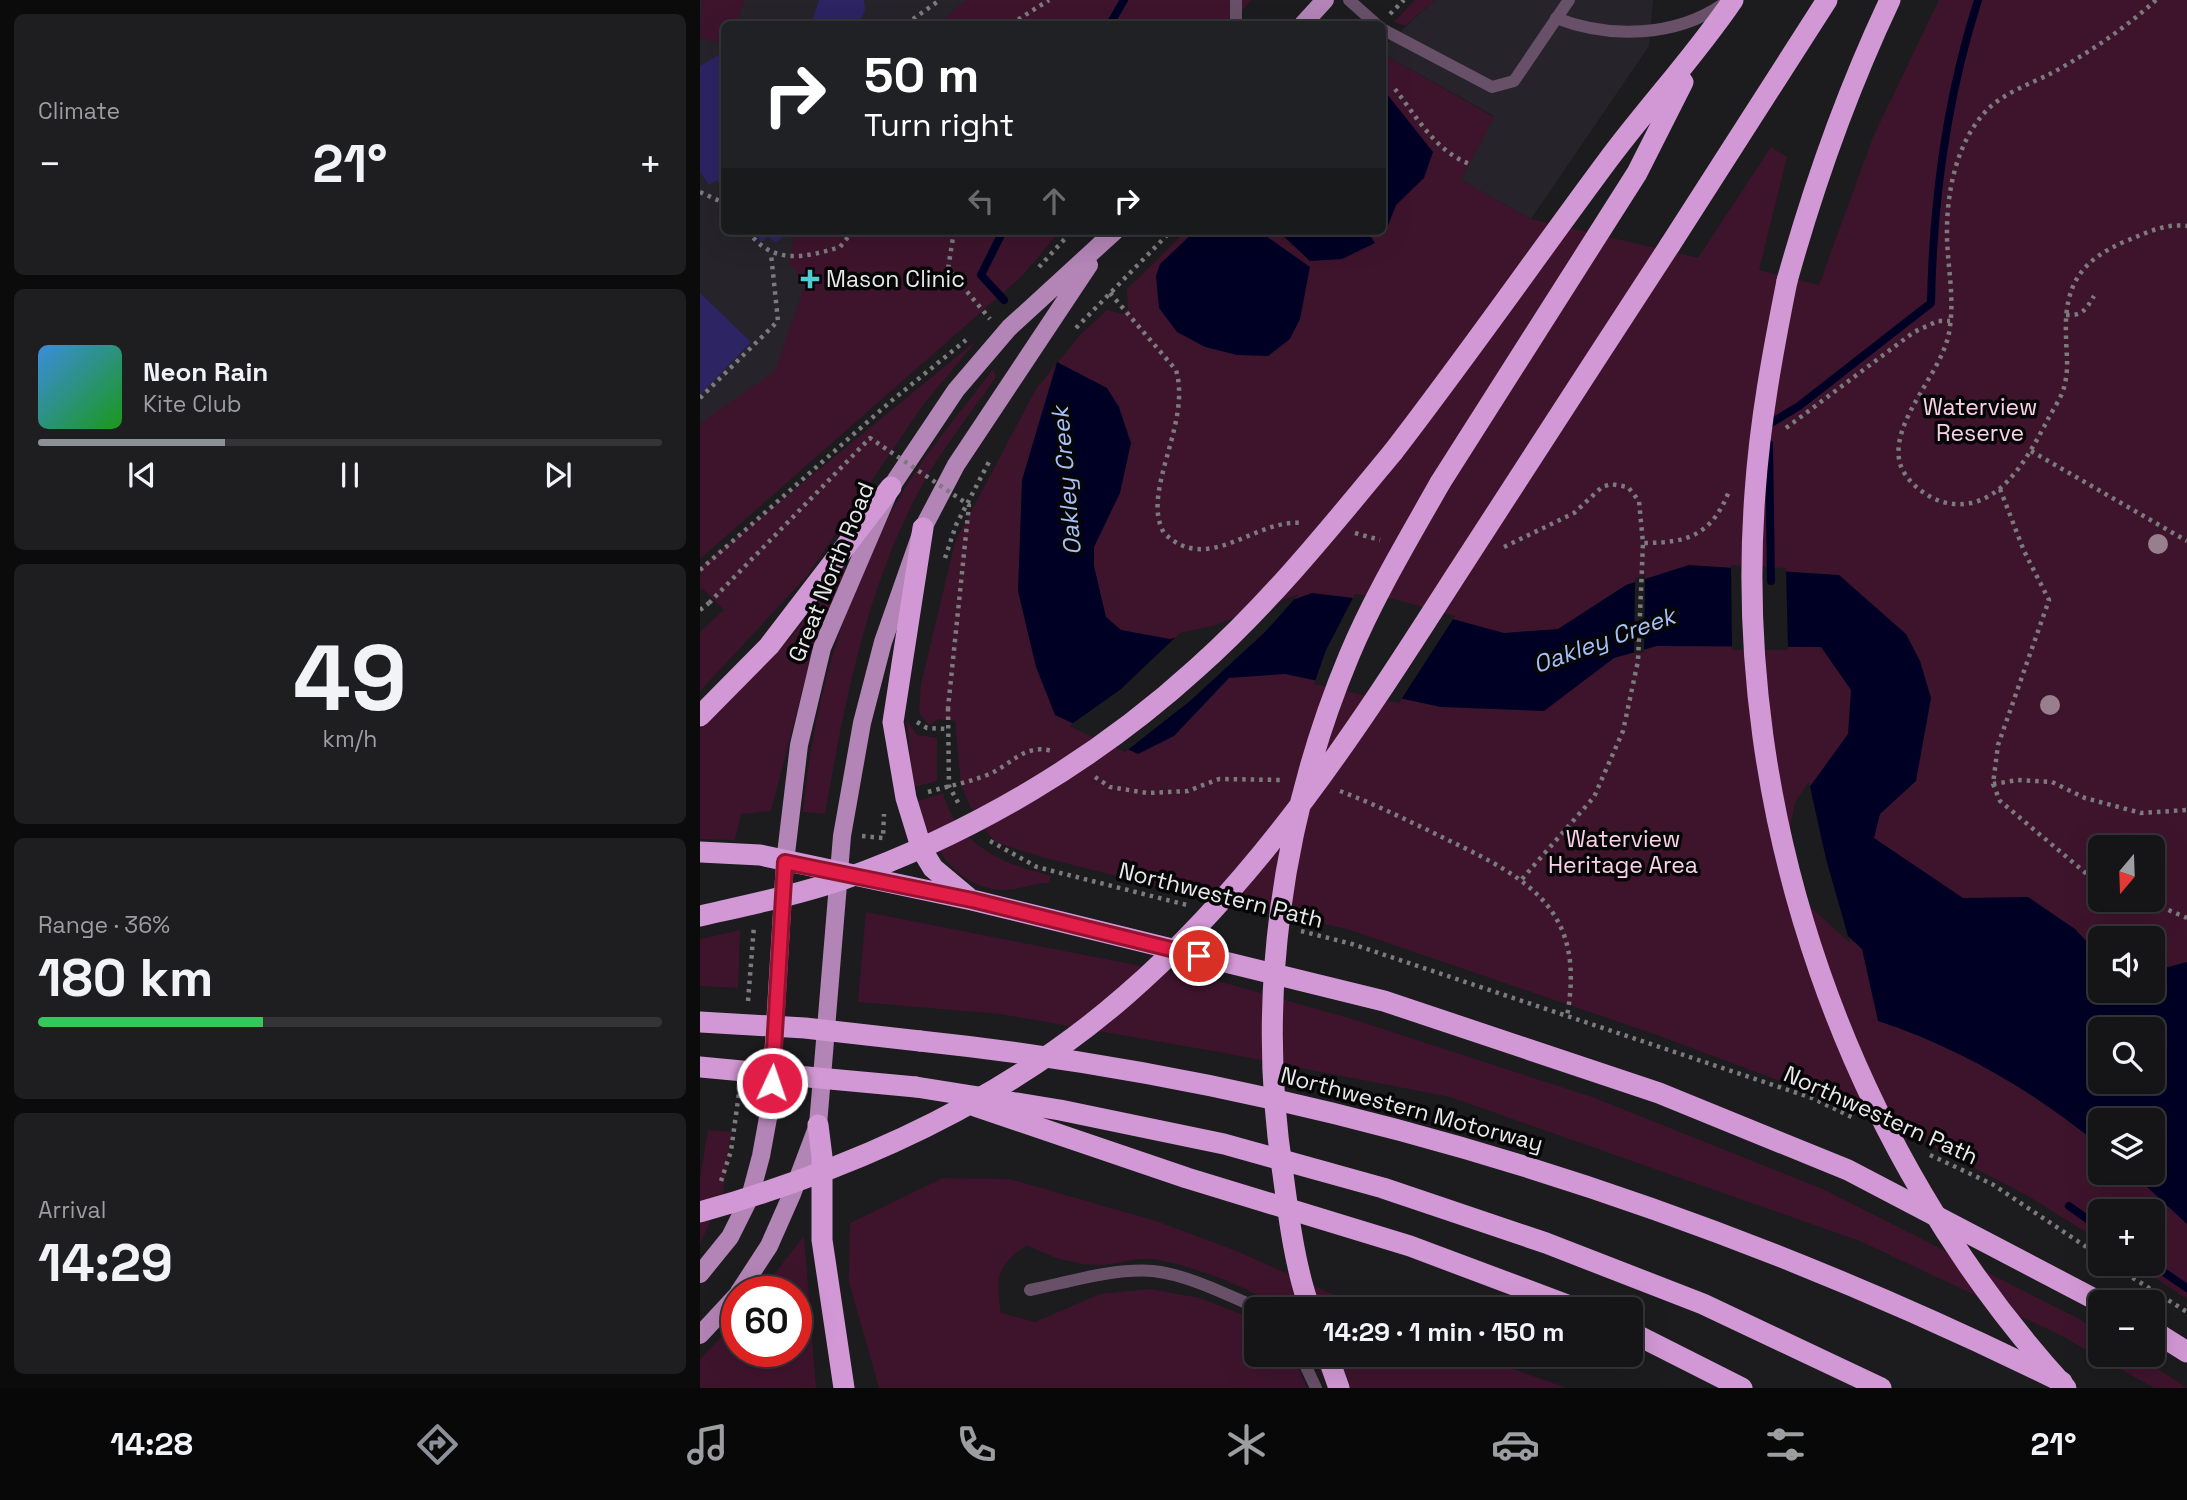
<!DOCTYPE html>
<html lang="en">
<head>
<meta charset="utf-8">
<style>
	body { margin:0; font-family:"Space Grotesk",sans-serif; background:#1e1d1f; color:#f1f3f6; height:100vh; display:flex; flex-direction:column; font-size:26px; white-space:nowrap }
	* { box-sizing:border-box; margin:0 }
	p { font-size:23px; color:#9d9ea1 }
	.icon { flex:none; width:38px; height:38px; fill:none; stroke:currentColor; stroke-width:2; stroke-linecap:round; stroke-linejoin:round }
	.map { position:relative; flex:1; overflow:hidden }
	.details { display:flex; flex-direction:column; gap:14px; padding:14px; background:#0c0b0c; width:700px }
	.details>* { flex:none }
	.top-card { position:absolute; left:21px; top:21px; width:665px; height:214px; border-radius:10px; box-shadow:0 7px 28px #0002,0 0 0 2px #343335; background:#202124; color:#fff; overflow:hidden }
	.needle { width:46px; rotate:199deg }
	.controls { position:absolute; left:1388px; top:835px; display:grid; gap:14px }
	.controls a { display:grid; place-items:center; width:77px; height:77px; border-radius:10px; background:#151416; box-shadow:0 7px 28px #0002,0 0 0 2px #343335; font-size:35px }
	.speed { position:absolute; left:21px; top:1276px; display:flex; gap:14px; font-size:35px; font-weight:700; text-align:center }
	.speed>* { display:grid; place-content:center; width:91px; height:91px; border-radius:50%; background:#151416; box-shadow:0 7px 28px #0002,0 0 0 2px #343335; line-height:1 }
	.speed .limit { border:10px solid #d22; background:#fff; color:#111 }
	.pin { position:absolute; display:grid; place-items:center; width:60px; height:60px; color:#fff; margin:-30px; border:4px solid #fff; border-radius:50%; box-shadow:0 2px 7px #0007 }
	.me { position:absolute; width:77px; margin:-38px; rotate:3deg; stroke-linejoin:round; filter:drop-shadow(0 0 5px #0008) }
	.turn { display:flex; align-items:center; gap:24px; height:147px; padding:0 28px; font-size:32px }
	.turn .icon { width:91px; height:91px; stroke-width:2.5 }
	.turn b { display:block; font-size:49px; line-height:60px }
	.lanes { display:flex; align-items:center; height:66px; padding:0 28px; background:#0003; justify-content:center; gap:35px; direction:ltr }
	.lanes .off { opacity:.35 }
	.big { font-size:52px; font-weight:600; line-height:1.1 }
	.details .widget { flex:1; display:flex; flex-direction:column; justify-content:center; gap:10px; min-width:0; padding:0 24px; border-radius:10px; background:#1e1d1f }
	.details .dial { align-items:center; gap:0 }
	.dial b { font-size:91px; line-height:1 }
	.song { display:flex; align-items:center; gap:21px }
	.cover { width:84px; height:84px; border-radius:10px; background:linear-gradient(135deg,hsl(210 70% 55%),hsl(120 70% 35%)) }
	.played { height:7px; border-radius:4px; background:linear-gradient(90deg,#8c9099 30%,#343335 30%) }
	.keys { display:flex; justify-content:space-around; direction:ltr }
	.heat { display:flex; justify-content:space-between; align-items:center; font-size:38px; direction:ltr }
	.charge { height:10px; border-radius:5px; background:linear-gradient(90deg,#34c759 36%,#343335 0) }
	.trip { position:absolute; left:544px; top:1297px; width:399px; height:70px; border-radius:10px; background:#151416; box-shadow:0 7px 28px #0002,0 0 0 2px #343335; font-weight:600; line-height:70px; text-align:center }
	.tabs { display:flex; height:112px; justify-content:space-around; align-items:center; background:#080809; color:#9d9ea1 }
	.tabs .icon { width:49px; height:49px }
	.tabs .current { color:#8c9099 }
	.tabs b { font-size:32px; color:#f1f3f6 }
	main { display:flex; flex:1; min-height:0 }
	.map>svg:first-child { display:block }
	.built { fill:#26232b }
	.green { fill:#3e142d; fill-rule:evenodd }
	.water { fill:#000025; fill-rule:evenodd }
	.pier { fill:#1c1b1e }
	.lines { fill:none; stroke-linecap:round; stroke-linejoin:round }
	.stream { stroke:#000025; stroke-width:8 }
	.building { fill:#2c2463 }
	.path { stroke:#7b7a7d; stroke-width:4.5; stroke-dasharray:3.5 5; stroke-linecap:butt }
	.lane { stroke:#675068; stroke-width:12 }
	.primary { stroke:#b384b6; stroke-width:18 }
	.highway { stroke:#d298d5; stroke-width:21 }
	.path-bridge { stroke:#7b7a7d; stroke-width:4.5; stroke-dasharray:3.5 5; stroke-linecap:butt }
	.highway-bridge { stroke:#d298d5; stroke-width:21 }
	.tree { fill:#977f8d }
	.route-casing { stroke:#92132f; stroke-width:18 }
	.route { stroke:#e11d48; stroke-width:12 }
	.poi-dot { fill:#51ccd4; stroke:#070607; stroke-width:2.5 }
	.labels { text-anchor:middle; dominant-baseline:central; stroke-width:7; stroke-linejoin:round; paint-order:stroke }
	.poi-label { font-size:23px; fill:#e9e8ea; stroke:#070607; text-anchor:start }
	.park-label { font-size:23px; fill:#fbd1e7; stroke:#070607 }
	.street-label { font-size:23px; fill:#e9e8ea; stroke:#070607 }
	.water-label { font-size:24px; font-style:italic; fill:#a6c1f7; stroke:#070607 }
</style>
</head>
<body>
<main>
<section class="details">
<div class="widget"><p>Climate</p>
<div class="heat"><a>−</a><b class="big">21°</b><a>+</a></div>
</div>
<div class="widget">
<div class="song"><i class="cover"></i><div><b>Neon Rain</b><p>Kite Club</p></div></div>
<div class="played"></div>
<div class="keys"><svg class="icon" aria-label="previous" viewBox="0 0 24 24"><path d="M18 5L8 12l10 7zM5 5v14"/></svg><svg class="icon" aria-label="pause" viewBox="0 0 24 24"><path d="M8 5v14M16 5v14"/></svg><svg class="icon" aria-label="next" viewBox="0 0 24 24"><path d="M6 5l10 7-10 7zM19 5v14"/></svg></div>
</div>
<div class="widget dial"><b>49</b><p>km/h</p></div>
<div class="widget"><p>Range · 36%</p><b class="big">180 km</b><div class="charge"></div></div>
<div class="widget"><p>Arrival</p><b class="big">14:29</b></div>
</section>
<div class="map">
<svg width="1487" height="1388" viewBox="0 0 1487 1388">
	<rect width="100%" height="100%" fill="#1c1b1e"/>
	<!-- built -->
	<path class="built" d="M0,0H285L258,24H24V231H206L0,501Z
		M735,0H953L949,46L831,219L761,180L794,116L683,54V47Z"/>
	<!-- green -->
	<path class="green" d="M2,0H44L37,24H24V44L0,38Z
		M266,0H551L531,24H238Z
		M715,0H735L705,26L694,22Z
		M1239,0H1487V1299L1434,1264H1452V1211H1400V1241L1330,1197L1174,1116L954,1034L647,929L488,894L345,858L295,842L275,817L261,785L255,721L239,719L229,725L219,713L221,684L255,542L336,389L380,335L407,310L422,314L428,309L427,289L486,231H682L683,54L794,117L761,180L831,219L998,258L1071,147L1087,157L1059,270L1119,285L1173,137ZM1400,847H1452V900H1400ZM1400,938H1452V990H1400ZM1400,1029H1452V1082H1400ZM1400,1120H1452V1172H1400Z
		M164,231H360L322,276L0,559V423L75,371L105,284L89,262L94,237L160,235Z
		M277,340L223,405L107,576L0,691V632L24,610L2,588L0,592V567Z
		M293,369L296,377C271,413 242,449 221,487C166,589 145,701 125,814L103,812C114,698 147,583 207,485C232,444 265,407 293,369Z
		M141,567L149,571L111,657L71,811L41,814L35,840L0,839V729L92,636Z
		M207,720L217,735L237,738V781L213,787Z
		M243,793C257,845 303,864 351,876L349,883C333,883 316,891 301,890C254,887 229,841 216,802Z
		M166,912L522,982L652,1019L892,1097L1125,1190L1379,1319L1400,1332V1354L1437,1355L1487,1388H1454L1360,1335L1160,1241L750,1097L519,1052L300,1014L158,1002Z
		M40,930L38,988L0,986V939Z
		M8,1130L31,1132L23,1194L0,1244V1179Z
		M243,1178L310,1179L456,1221L539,1252L665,1309H577C553,1286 485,1264 452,1259C435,1257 416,1265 399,1265C374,1265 348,1256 327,1245C296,1266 295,1278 301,1313L335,1322L400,1294L450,1289L500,1298L556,1320V1354L593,1355L607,1388H179L149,1282L150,1223Z
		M104,1236L116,1388H0V1359L37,1321V1351H96V1292L61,1291Z
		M613,1355H774L867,1388H628Z"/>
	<!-- water -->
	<path class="water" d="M683,89L733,152L724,178L696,205L686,231L682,227Z
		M495,231H559L610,267L600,319L590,339L568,356L537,355L505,347L477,332L459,308L456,276L460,264Z
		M578,231H667L675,243L642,259L610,261Z
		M357,362L407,388L419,407L431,443L420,493L394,547V566L406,617L421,630L470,639L513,629L612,593L694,603L804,633L858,629L926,585L989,565L1139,575L1206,634L1220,661L1231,698L1216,781L1180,814L1174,838L1263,898L1328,897L1375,929L1400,956V990H1452L1453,971L1487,962V1224L1432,1173L1452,1172V1120H1400V1146C1335,1092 1258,1047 1178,1021L1162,949L1084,878L1098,803L1148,734L1151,690L1121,647L957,646L914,658L844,711L741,707L585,674L529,678L474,736L438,754L355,715L336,667L318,591L322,480ZM1400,1029H1452V1082H1400Z"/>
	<!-- pier -->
	<path class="pier" d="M1031,565L1086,568L1088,650H1032Z
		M945,575L944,653H934L935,578Z
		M599,594L565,632L490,701L425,752L369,726L421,689L480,633L512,626Z
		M655,594L694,599L755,616L699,703L614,684L626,650Z
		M1109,782L1126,859L1150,943L1080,879L1095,802Z"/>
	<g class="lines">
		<!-- stream -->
		<path class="stream" d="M410,24L424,0
			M303,231L281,275L304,300
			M1066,426L1099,406L1231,303C1233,199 1246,100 1278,0
			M1069,444L1071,581
			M1369,1206L1400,1228
			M1452,1264L1487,1288"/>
	</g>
	<!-- building -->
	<path class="building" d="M119,0H164L165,10L158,24H111Z
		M20,54L24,60V191L17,180L9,185L0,172V66Z
		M53,231H92L75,243L69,237L61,242Z
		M0,293L51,342L0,395Z"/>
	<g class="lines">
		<!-- path -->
		<path class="path" d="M1456,0C1424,29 1390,52 1352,73C1332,83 1304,93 1288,109C1256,141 1246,194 1247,238C1248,270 1255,300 1249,333C1241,374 1193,418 1199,459C1202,479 1225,497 1243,502C1297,516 1327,459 1347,421C1353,409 1363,396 1365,383C1369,367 1366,351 1366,335C1364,285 1381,260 1426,241C1446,233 1465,223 1487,226
			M690,14L704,0
			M206,24L240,0
			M311,24L349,0
			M695,89C716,116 736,152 770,164
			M0,192L24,203
			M48,231C72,265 104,258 140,247L153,231
			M254,231L248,269L290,319
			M339,267L372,231
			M410,293L476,370C492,424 440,492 464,533C508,576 554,519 601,523
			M1366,315C1383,316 1386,309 1394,296
			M376,328L471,231
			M0,398L78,321L71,254
			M1086,428L1214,332L1238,321H1250
			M1331,451L1487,541
			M1300,489L1324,551L1349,600L1298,745L1293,784L1300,801L1388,875L1400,880
			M655,533L680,540
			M804,547L874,513L902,487L911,484L928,487L939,501L943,543C989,543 1012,535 1030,489
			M245,558L256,525L291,458
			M0,570L190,402L266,340
			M0,610L9,603
			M248,708L249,786L260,806
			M217,722L227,728L247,729
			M395,777L410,787L447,793L488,791L519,779L583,780
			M1293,784L1318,780L1352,782L1385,798L1441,813L1487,810
			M640,791C677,805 713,823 748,840C832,880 886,912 867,1016
			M228,792C248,786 267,783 287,775C311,766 323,743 352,751
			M162,836L183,838L184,814
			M290,841L337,867L487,905
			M822,879L894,797L923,731L938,661L943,543
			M1445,900L1487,918
			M601,931L652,944L1112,1098L1156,1119
			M48,1001L54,926
			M1230,1155L1292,1184L1400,1256
			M21,1181L31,1151L39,1093
			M1411,1264L1487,1312"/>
		<!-- lane -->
		<path class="lane" d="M536,0V24
			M649,0L676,24
			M856,18C909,39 976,37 1023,4
			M682,29L792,87L814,81L869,0
			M330,1290C369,1282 413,1268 453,1271C489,1275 527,1295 560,1309
			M600,1354L616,1388"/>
		<!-- primary -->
		<path class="primary" d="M603,24L625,0
			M0,1274L30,1237L50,1197L61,1156L70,1107L85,862L99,745L122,648L191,487L256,390L309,328L415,231
			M39,1292L69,1246L92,1194L118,1125L142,836L162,723L183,642L223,528L256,465L389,265
			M0,1335L37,1295"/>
		<!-- highway -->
		<path class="highway" d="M970,245L1127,0
			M1087,281C1114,184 1147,91 1190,0
			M693,452C767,356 836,257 908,160C949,105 995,56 1033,0
			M740,483L937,173L983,82
			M223,528L193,722L206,798L222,850L233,868L270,899
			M0,716L69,646L191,487
			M0,852L60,855L272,900L684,1001L959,1093L1148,1170L1400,1302
			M220,1041C620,1083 1003,1205 1362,1382
			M216,1087L360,1110L524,1144L683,1188L846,1243L1003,1304L1181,1388
			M275,1106L487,1178L710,1246L878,1309
			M118,1125L122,1157V1240L144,1388
			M1452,1330L1487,1352
			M931,1332L1042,1388
			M627,1354L639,1388"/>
		<!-- path-bridge -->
		<path class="path-bridge" d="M9,603L170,438L269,505L248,708"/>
		<!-- highway-bridge -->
		<path class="highway-bridge" d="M1087,281C1073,351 1060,421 1055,493C1031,815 1148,1150 1366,1388
			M0,916C48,905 97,895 144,879C273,833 396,760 497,668C570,603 631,527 693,452
			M0,1022L105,1028L220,1041
			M0,1067L216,1087
			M0,1212C153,1169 305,1101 426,995C562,877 658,728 754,578C825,467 898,356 970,245
			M610,1309C595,1267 589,1219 583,1174C556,1000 581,819 649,656C674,596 708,540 740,483"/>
	</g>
	<!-- trees -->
	<g class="tree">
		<circle cx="1458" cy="544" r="10"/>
		<circle cx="1350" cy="705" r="10"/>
	</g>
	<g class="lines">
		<defs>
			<path id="route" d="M72,1083L85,862L272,900L499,956"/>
		</defs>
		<!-- route casing -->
		<use href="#route" class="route-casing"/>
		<!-- route -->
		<use href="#route" class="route"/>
	</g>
	<!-- markers -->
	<path class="poi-dot" d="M106.5 268.5h7v7h7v7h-7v7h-7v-7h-7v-7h7z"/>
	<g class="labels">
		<!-- poi labels -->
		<g class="poi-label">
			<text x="126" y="279">Mason Clinic</text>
		</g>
		<!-- park labels -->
		<g class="park-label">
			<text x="1280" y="407">Waterview<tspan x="1280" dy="26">Reserve</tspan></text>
			<text x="923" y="839">Waterview<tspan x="923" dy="26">Heritage Area</tspan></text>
		</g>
		<!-- street labels -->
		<g class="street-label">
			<text transform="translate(131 572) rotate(-68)">Great North Road</text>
			<text transform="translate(521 895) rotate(14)">Northwestern Path</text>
			<text transform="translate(712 1109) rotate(15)">Northwestern Motorway</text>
			<text transform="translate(1181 1115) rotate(24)">Northwestern Path</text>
		</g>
		<!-- water labels -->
		<g class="water-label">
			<text transform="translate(366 481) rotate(-95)">Oakley Creek</text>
			<text transform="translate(904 640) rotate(-20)">Oakley Creek</text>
		</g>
	</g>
</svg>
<div class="controls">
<a><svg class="needle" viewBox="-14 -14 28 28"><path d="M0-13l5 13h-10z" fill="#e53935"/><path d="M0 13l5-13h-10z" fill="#9d9ea1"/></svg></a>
<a><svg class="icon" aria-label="sound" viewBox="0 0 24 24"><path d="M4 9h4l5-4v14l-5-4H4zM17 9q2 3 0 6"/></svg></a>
<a><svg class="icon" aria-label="search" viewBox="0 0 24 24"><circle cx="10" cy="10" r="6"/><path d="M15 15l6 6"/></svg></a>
<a><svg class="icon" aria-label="layers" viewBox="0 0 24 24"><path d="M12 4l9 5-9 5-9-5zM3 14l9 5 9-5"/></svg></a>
<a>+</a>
<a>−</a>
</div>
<div class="speed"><div class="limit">60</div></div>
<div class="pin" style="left:499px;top:956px;background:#d93025"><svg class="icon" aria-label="arrive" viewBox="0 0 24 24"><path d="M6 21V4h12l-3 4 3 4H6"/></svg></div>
<svg class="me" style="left:72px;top:1083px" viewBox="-20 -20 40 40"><circle r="17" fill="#e11d48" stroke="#fff" stroke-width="3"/><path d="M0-11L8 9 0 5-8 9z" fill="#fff"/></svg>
<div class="trip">14:29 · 1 min · 150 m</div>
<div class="top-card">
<div class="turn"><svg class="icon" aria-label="right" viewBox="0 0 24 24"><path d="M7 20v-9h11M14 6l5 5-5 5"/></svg><div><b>50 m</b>Turn right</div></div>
<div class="lanes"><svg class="icon off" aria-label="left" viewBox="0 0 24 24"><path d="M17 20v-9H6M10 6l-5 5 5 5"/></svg><svg class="icon off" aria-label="ahead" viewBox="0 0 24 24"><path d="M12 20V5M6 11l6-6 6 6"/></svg><svg class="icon" aria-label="right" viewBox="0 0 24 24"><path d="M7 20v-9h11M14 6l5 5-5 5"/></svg></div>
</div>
</div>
</main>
<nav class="tabs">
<b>14:28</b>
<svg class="icon current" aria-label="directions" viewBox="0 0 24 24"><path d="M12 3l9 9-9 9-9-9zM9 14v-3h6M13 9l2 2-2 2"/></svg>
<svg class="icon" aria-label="music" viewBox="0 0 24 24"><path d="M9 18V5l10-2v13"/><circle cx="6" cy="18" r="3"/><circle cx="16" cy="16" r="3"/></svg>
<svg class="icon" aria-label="phone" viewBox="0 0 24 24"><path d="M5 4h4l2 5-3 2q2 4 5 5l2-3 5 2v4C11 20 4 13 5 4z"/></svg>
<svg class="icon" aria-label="climate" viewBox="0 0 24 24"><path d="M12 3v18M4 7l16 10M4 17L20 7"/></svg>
<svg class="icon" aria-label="car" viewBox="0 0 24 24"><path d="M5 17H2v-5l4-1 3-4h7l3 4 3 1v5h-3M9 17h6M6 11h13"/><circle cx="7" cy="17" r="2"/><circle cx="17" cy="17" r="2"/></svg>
<svg class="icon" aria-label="filters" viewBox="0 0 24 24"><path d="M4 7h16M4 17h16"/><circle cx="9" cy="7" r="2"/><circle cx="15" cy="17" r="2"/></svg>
<b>21°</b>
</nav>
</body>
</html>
